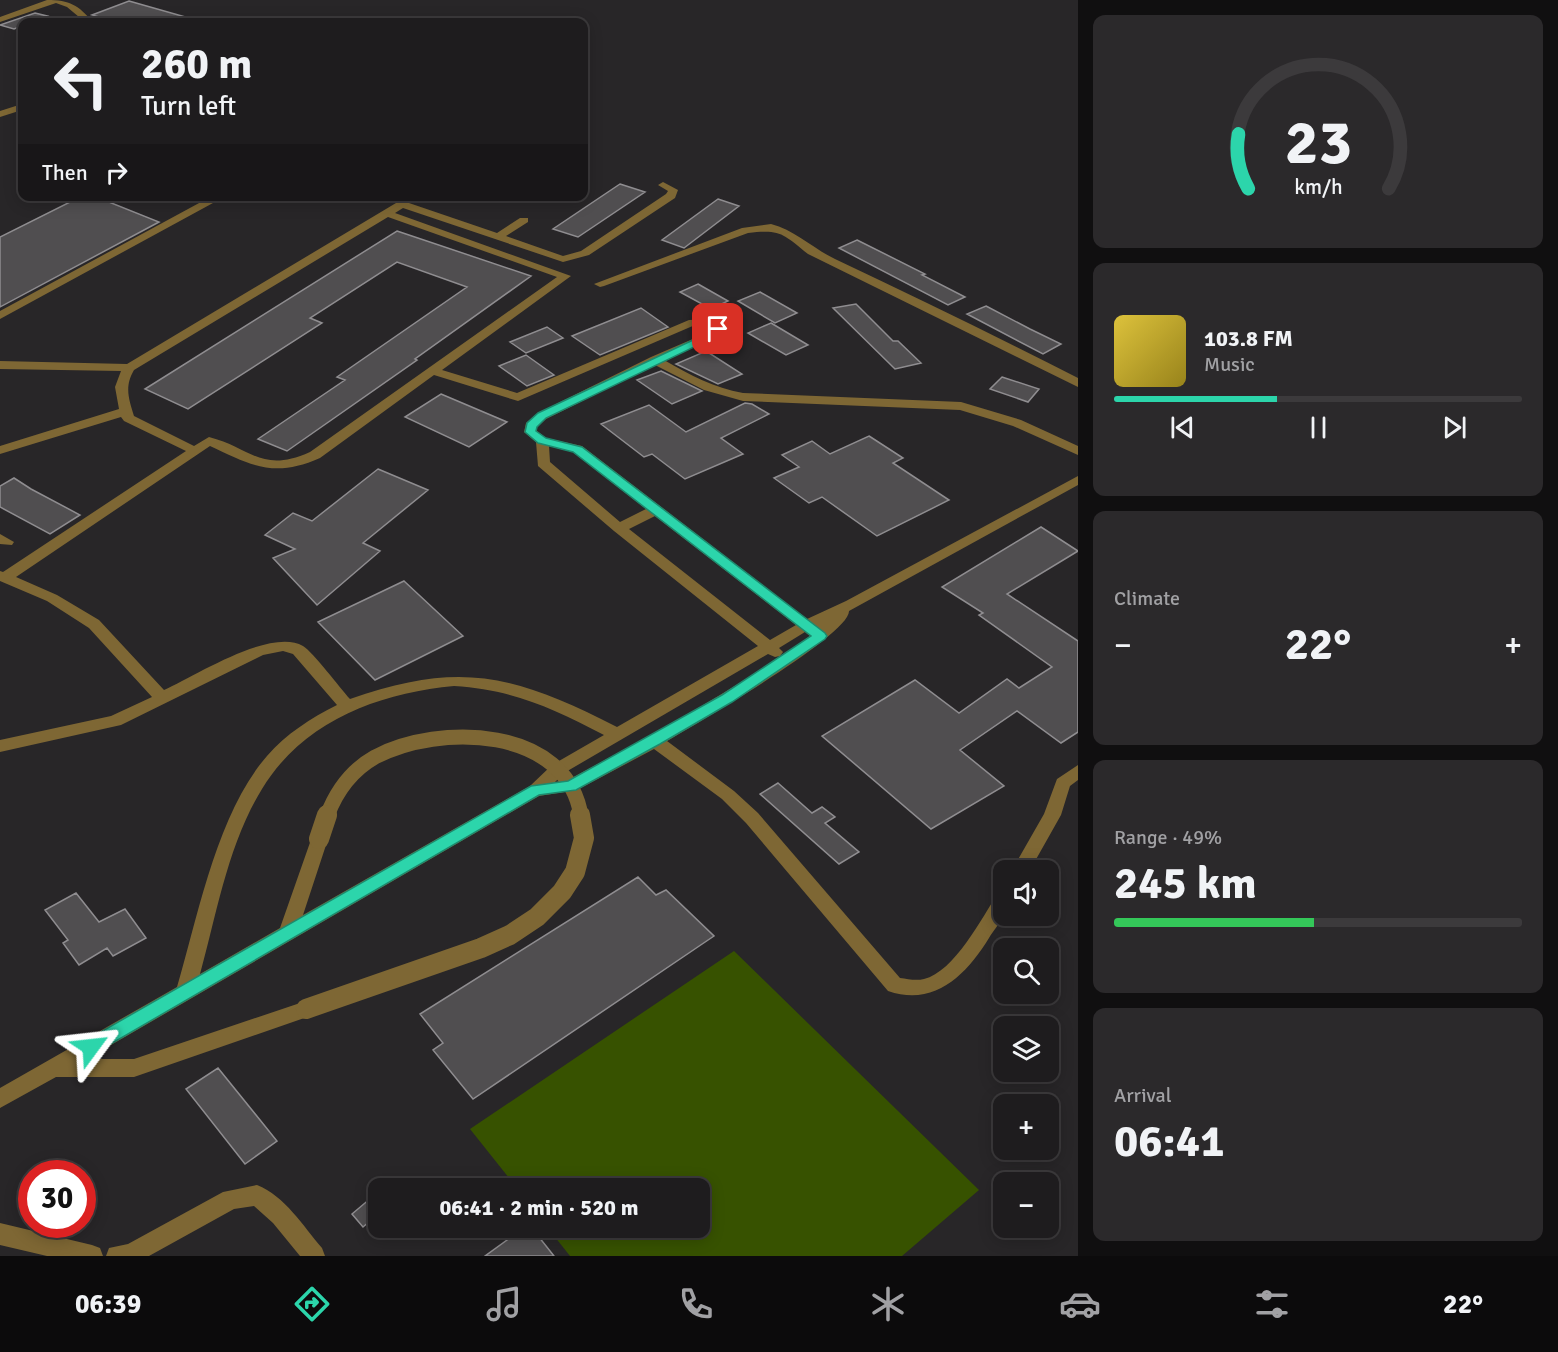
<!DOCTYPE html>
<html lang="en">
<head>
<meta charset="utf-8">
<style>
	body { margin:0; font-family:Signika,sans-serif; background:#2b292b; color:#f1f3f6; height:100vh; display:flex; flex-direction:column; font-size:22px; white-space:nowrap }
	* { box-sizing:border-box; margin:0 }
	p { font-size:20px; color:#a1a1a4 }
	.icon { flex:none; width:33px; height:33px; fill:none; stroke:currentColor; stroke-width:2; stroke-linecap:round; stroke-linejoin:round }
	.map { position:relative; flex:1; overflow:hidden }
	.sheet { display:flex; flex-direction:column; gap:15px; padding:15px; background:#100f10; width:480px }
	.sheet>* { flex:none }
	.guide { position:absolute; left:18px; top:18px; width:570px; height:183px; border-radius:12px; box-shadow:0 3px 15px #0003,0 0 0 2px #3c3a3c; background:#1e1c1e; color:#f1f3f6; overflow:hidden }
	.fabs { position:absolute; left:993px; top:860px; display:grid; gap:12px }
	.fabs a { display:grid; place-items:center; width:66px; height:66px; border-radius:12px; background:#1e1c1e; box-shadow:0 3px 15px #0003,0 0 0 2px #3c3a3c; font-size:30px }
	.speed { position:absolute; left:18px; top:1160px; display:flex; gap:12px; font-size:30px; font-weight:700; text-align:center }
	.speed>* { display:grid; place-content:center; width:78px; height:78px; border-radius:50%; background:#1e1c1e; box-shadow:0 3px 15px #0003,0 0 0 2px #3c3a3c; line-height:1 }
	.speed .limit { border:9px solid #d22; background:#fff; color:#111 }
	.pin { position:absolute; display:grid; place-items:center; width:51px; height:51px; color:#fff; margin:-26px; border-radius:12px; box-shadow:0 3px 9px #0006 }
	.me { position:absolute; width:66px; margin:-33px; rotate:60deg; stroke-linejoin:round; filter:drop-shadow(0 0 4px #0008) }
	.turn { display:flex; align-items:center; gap:21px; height:126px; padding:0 24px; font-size:27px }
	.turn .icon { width:78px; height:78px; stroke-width:2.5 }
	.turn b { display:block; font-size:42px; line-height:51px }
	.then { display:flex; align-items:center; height:57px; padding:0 24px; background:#0003; gap:12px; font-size:22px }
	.big { font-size:45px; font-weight:700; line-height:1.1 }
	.sheet .tile { flex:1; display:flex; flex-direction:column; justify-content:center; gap:9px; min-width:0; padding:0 21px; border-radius:12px; background:#2b292b }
	.sheet .dial { align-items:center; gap:0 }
	.dial svg { height:156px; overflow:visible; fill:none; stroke:#3c3a3c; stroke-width:7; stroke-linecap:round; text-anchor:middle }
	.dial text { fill:#f1f3f6; stroke:none }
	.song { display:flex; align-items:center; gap:18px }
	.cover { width:72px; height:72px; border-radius:9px; background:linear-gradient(135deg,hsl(50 70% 55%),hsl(50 70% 35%)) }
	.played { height:6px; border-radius:3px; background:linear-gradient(90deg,#2cd5ab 40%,#3c3a3c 40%) }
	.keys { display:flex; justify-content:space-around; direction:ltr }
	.heat { display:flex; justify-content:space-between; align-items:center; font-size:33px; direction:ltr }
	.charge { height:9px; border-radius:4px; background:linear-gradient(90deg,#34c759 49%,#3c3a3c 0) }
	.trip { position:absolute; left:368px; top:1178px; width:342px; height:60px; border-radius:12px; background:#1e1c1e; box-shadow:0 3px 15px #0003,0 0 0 2px #3c3a3c; font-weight:700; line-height:60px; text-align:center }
	.menu { display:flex; height:96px; justify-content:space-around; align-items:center; background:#0c0b0c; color:#a1a1a4 }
	.menu .icon { width:42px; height:42px }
	.menu .active { color:#2cd5ab }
	.menu b { font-size:27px; color:#f1f3f6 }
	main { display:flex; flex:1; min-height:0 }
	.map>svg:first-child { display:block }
	.green { fill:#375200 }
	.building { fill:#504e50; stroke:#8f8d90; stroke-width:1.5 }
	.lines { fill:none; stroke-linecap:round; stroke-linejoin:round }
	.minor { fill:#7e6734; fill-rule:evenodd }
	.minor-bridge-far1 { stroke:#7e6734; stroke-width:15 }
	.minor-bridge { stroke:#7e6734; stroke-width:20 }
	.route { fill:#2cd5ab; stroke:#1d8a6f; stroke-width:1.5 }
</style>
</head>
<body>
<main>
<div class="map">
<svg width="1078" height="1256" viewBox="0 0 1078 1256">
	<rect width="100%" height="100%" fill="#282628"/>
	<!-- green -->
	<path class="green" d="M734,951L979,1190L902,1256H570L547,1227H699V1188H517L470,1129Z"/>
	<!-- building -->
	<path class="building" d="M129,1L189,18L188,22H116L92,15Z
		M35,13L47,16L31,22H22V26L14,29L0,25Z
		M620,184L645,192L578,237L553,229Z
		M82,196H94L159,222L0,307V237Z
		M718,199L739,206L684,248L662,240Z
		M397,231L531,276L415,359L417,360L287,451L258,439L345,380L337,377L467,287L397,262L310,318L322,323L188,409L145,389Z
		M857,240L925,274L922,275L965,297L948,305L839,248Z
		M698,284L728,301L711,309L680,292Z
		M760,292L797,313L775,323L738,301Z
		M856,304L893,341H898L921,363L895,369L833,308Z
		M986,306L1030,329L1061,344L1043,354L967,314Z
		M641,308L668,327L600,355L572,336Z
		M771,323L808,345L786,355L748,333Z
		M547,327L563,338L526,353L510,342Z
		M706,351L742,374L718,384L676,364Z
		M526,355L554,375L527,386L499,366Z
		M661,371L702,391L672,404L637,380Z
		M1002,377L1039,389L1028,402L990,389Z
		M441,394L507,422L469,447L405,417Z
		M745,403L752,404L769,414L721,438L743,454L685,479L652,454L644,457L601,424L649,405L686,432Z
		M869,436L903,458L893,463L949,500L877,536L822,497L809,503L774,478L799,467L782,455L812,441L830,454Z
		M378,469L428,490L363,543L380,551L317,605L273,558L295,549L265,535L293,513L312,521Z
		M14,478L31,489L80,515L50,534L0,507V486Z
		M1041,527L1078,551L1007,594L1078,641V732L1061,743L1017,711L960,750L1004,786L931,829L822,736L915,680L959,713L1007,679L1019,688L1052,667L979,615L983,613L942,587Z
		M404,581L463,636L375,680L318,622Z
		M778,783L812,813L822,807L835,817L825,823L859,852L839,864L760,794Z
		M638,877L656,895L666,890L714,936L473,1099L433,1050L443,1043L420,1014Z
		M76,893L99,922L125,909L146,938L113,956L107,948L79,965L63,943L68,940L45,910Z
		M218,1068L277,1141L245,1164L186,1089Z
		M378,1192V1214L363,1227L352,1214Z
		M525,1227H531L554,1256H485Z"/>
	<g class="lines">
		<!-- minor -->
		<path class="minor" d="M47,0C70,0 78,5 93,22H85L67,7L56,3L0,22V17Z
			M22,104V110L0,117V111Z
			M663,182L678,190L675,198L589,255L563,262L403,208L395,213L571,276L442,370L517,393L689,320L710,319L724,326L718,336L664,360C690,375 714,388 743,393L961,402L1021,420L1078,446V455L1013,426L960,410L743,401L704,390L655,365L546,419L537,427V431L546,438L582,446L807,619L846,601L1078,476V485L849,611C850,635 694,725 667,741L734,791L758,813L900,978C908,979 916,981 924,979C954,972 982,918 998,893L1004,891C1004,898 1005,908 1004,914C1001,922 993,931 989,938C966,975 935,1007 888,991L746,823L722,799L654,749L577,790L539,796L87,1059H134L306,1001L313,1003L316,1009L313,1015L134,1077H56L0,1108V1088L177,987C198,916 217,813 267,756C286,734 311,718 337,705L293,654L283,651L263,655L121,725L0,752V740L111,716L152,697L89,628L47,601L0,581V571L3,572L186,451L124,421L121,417L0,454V446L119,409L115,387L121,371L0,369V361L127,364L396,203L381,196H396L409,203L497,233L520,218H528V222L506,236L563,256L581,251L666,194L668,191L658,185ZM388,217L557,277L310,452C261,474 252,448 209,437L194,446L134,416C129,399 124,387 134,370ZM695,325L712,327L709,332L651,357L538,413L526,423L524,432L536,442L538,466L614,531L758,646L617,727C515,675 461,660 350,699C340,688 313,652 303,646C271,627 195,676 164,690L99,620L57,595L16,577L210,446C252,466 275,478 320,458L434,375L518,401ZM549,446L573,452L646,509L620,522L550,462ZM655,516L796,625L770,640L629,529ZM805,632L810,636C734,691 650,736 568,780L555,782L564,773L768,654L775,657L780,656L783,652L779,648ZM454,686C514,690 552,708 604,735L552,765L530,786L303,915L328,839L325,834L319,832L313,834L280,928L200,974C217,913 228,844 262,789C303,721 379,693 454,686Z
			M212,196L224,197L0,319V311Z
			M771,224C795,230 812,248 835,259C916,297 997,337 1078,378V387L808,254C783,234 781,229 748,233L604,286L600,287L594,284L742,228Z
			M0,534L14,542L12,545L0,544Z
			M1078,765V780L1070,786L1061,815L1030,870H1012L1044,814L1057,779Z
			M257,1185C285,1196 303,1226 322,1248L325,1256H300L273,1223L254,1206L234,1209L149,1256H106L109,1248L128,1244L223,1192Z
			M0,1223L92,1245L100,1248L103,1256H47L0,1245Z"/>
		<!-- minor-bridge-far1 -->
		<path class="minor-bridge-far1" d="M327,816C336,792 352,770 375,757C439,723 567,726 581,816"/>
		<!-- minor-bridge -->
		<path class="minor-bridge" d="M319,839L327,815
			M306,1009L481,948L510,935L537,917L562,892L575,872L584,838L580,815"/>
	</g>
	<!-- route -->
	<path class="route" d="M718,326L723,329L717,336L546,418L537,427L536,431L546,438L582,447L825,633L827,636L825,639L732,702L660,744L576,790L539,795L97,1052L91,1055L85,1052L82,1047L85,1041L531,786L568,781L722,695L811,636L573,452L538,443L525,432L527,423L538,413L710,332Z"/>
</svg>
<div class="fabs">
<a><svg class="icon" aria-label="sound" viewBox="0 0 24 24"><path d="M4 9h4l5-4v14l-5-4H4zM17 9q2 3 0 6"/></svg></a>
<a><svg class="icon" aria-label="search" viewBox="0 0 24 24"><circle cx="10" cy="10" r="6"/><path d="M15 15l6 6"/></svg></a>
<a><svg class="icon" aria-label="layers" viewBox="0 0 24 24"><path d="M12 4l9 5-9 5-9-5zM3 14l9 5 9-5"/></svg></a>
<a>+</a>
<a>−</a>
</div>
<div class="speed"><div class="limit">30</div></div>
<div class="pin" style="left:718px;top:329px;background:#d93025"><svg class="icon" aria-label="arrive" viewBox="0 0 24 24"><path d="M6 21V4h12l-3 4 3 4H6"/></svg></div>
<svg class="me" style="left:91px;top:1047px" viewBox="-20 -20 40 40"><path d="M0-17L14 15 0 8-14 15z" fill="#2cd5ab" stroke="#fff" stroke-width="4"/></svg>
<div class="trip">06:41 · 2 min · 520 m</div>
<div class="guide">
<div class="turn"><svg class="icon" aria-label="left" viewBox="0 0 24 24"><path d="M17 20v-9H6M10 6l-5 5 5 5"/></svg><div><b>260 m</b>Turn left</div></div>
<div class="then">Then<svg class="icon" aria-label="right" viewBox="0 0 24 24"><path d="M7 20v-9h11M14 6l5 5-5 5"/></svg></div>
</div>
</div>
<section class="sheet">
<div class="tile dial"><svg viewBox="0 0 100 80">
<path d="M14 69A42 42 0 1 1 86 69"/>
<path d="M14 69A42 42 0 0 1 9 41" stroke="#2cd5ab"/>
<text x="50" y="56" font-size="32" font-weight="700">23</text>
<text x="50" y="72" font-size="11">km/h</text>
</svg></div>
<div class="tile">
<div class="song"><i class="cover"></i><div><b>103.8 FM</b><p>Music</p></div></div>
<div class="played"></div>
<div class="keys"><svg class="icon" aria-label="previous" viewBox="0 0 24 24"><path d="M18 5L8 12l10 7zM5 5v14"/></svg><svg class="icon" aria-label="pause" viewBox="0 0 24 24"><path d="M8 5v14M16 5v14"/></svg><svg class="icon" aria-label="next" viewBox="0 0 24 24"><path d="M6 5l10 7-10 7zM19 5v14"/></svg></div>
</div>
<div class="tile"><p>Climate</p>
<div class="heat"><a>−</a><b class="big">22°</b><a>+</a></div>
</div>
<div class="tile"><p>Range · 49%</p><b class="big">245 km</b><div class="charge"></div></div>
<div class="tile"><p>Arrival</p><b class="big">06:41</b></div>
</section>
</main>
<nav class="menu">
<b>06:39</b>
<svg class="icon active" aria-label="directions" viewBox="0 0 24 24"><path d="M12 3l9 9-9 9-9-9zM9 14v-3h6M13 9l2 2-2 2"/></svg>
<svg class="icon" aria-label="music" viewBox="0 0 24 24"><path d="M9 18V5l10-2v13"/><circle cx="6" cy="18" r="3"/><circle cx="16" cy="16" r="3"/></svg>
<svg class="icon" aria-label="phone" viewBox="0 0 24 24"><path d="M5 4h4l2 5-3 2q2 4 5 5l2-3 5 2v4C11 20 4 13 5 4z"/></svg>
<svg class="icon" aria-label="climate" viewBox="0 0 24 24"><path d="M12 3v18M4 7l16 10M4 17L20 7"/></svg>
<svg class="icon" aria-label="car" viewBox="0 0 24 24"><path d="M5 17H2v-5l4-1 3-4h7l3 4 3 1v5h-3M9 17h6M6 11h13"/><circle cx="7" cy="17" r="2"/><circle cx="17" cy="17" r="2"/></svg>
<svg class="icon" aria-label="filters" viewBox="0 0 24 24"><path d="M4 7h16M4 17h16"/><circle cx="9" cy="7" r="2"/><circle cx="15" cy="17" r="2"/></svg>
<b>22°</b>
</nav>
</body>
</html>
